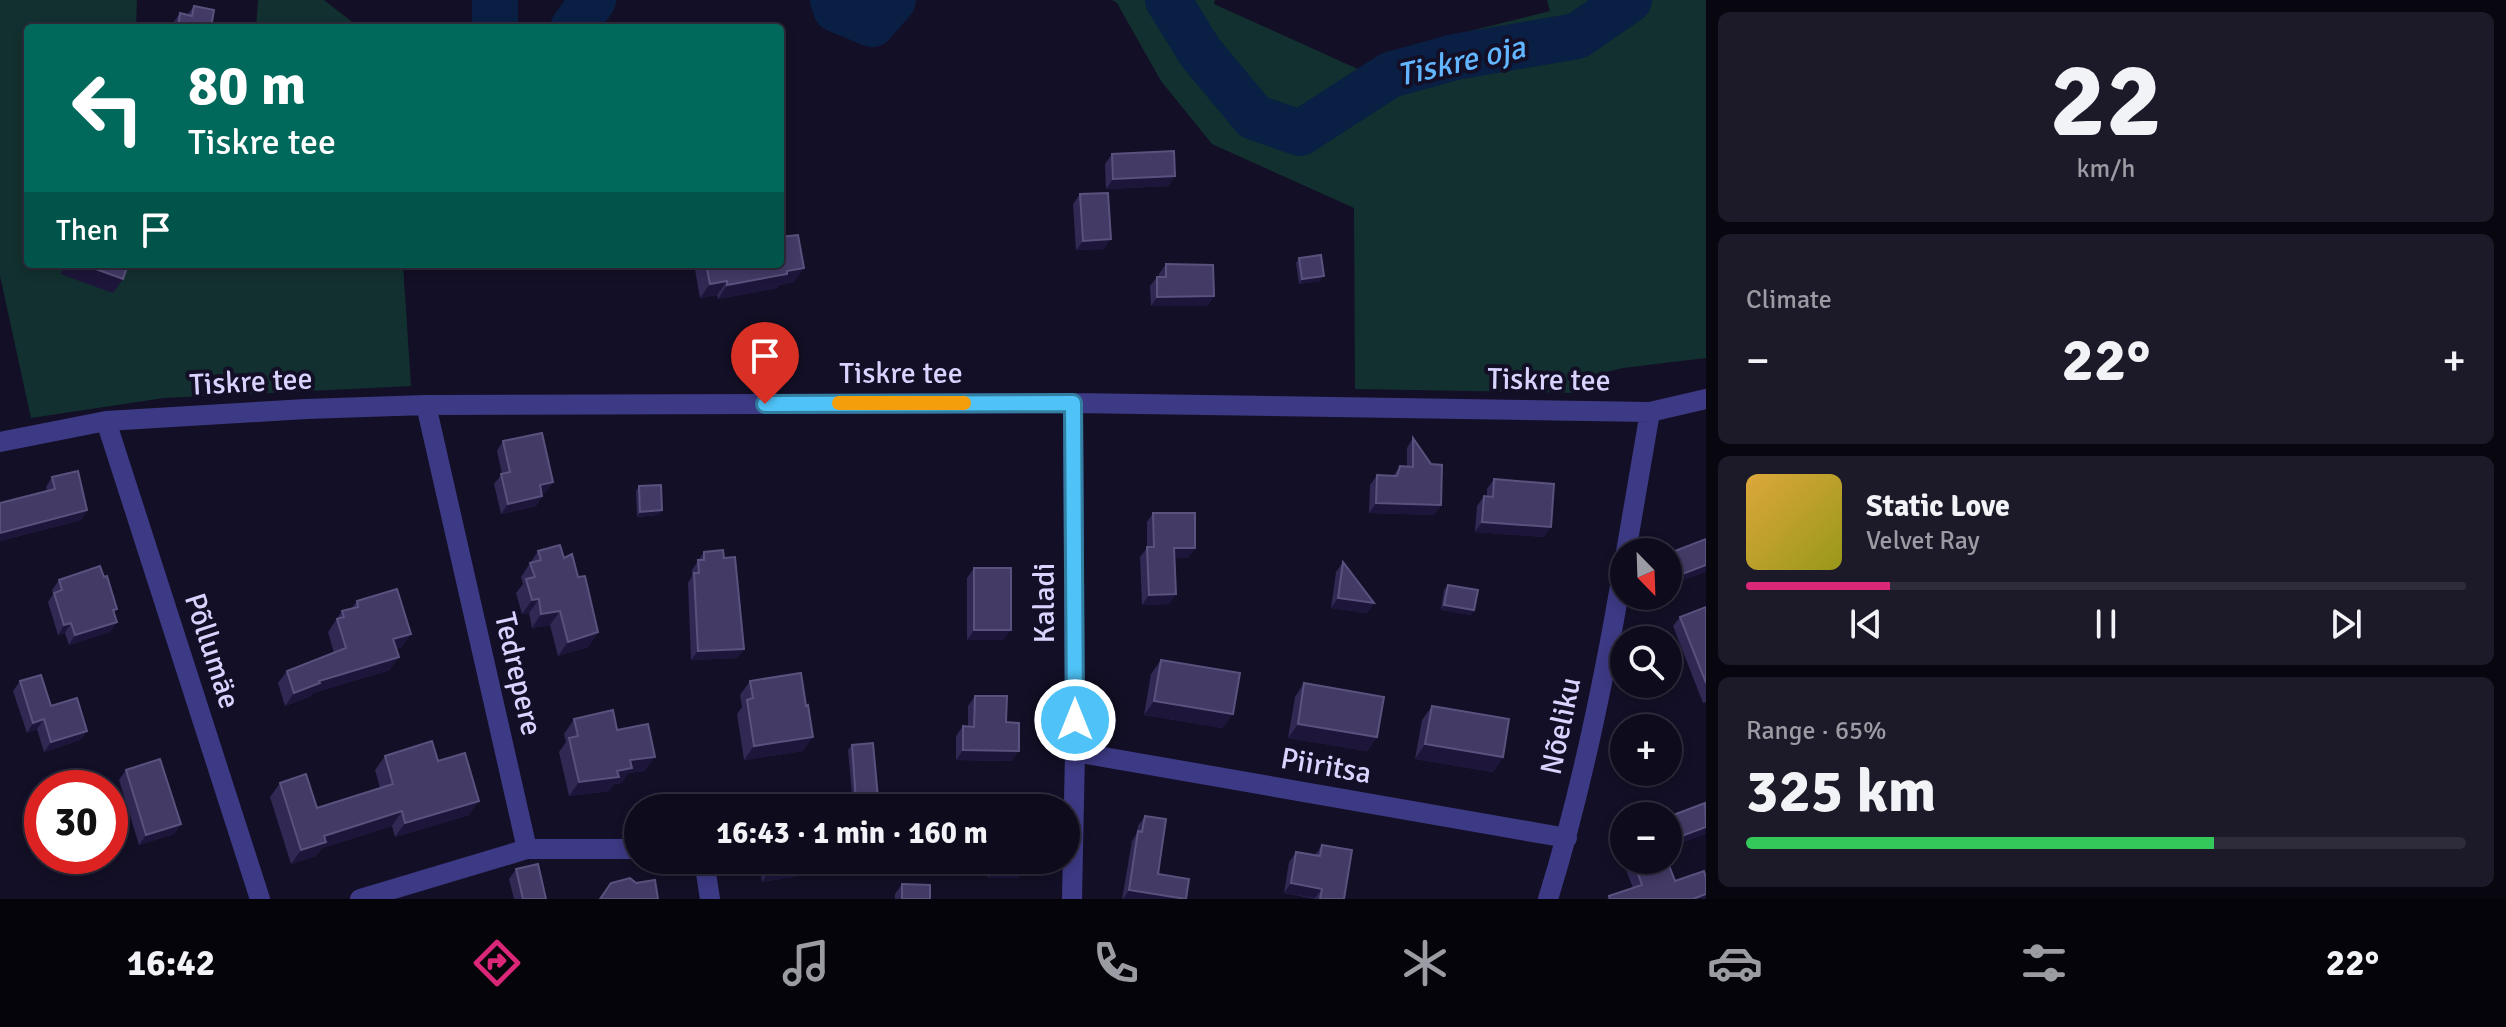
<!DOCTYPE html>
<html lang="en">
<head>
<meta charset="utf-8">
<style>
	body { margin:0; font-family:Signika,sans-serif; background:#1c1929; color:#f1f3f6; height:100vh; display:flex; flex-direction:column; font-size:30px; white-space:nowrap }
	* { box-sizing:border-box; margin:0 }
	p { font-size:26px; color:#9b9ba3 }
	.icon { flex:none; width:44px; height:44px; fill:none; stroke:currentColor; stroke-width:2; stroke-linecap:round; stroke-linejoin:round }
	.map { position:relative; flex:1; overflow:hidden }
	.details { display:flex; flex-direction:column; gap:12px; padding:12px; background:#08060f; width:800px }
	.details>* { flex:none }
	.hud { position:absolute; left:24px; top:24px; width:760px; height:244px; border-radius:8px; box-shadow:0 4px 12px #0003,0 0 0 2px #2e2b3b; background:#00695c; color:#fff; overflow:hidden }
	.needle { width:52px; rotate:157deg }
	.buttons { position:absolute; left:1610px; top:538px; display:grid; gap:16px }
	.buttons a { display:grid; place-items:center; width:72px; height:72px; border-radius:50%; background:#0e0b1c; box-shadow:0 4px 12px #0003,0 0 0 2px #2e2b3b; font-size:40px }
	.speed { position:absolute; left:24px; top:770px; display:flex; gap:16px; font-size:40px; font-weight:700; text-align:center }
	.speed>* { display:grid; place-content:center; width:104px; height:104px; border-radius:50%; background:#0e0b1c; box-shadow:0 4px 12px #0003,0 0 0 2px #2e2b3b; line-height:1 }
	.speed .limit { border:12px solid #d22; background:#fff; color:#111 }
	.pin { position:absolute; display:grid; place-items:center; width:68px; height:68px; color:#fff; margin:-82px -34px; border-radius:50% 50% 50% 0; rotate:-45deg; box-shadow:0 0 8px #0007 }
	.pin .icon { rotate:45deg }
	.me { position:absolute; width:88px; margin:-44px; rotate:0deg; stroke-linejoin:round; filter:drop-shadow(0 0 6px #0008) }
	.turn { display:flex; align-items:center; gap:28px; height:168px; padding:0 32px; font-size:36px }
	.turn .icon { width:104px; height:104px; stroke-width:2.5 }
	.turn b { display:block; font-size:56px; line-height:68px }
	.then { display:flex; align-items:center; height:76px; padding:0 32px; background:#0003; gap:16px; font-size:30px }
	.big { font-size:60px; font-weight:700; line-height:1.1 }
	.details .card { flex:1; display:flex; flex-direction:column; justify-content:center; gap:12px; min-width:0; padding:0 28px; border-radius:12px; background:#1c1929 }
	.details .dial { align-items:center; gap:0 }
	.dial b { font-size:104px; line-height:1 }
	.song { display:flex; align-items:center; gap:24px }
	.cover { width:96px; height:96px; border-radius:12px; background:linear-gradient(135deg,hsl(40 70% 55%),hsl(60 70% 35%)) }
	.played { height:8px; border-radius:4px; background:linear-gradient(90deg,#db2777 20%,#2e2b3b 20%) }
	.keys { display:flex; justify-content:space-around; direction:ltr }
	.heat { display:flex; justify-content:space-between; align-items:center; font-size:44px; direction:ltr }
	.charge { height:12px; border-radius:6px; background:linear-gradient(90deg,#34c759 65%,#2e2b3b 0) }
	.trip { position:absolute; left:624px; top:794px; width:456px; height:80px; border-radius:40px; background:#0e0b1c; box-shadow:0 4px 12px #0003,0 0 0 2px #2e2b3b; font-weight:700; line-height:80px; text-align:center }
	.dock { display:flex; height:128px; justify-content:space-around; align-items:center; background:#06040b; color:#9b9ba3 }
	.dock .icon { width:56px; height:56px }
	.dock .current { color:#db2777 }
	.dock b { font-size:36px; color:#f1f3f6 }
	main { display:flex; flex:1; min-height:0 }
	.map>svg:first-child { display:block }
	.green { fill:#12302f }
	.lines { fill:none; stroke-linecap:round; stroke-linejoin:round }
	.river { stroke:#0a1f44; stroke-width:46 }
	.street { stroke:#3d3a85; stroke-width:20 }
	.wall { fill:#312854 }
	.shaded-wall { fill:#1d163a }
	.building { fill:#433a66; stroke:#5a527e; stroke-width:2 }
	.route-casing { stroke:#337fa1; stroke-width:20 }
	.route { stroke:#4fc3f7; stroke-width:14 }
	.slow { stroke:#f59e0b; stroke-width:14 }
	.labels { text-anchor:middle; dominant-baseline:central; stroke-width:8; stroke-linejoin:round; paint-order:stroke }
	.street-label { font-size:30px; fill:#d9d4ff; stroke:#130f26 }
	.water-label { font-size:32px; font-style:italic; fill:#62b6ff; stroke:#130f26 }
</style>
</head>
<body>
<main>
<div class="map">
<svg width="1706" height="899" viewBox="0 0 1706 899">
	<rect width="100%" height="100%" fill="#130f26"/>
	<!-- green -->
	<path class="green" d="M0,0H137L136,28H28V264H403L411,386L164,398L31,418L0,276Z
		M258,0H324L360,28H256Z
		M1112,0H1215L1214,4L1360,70L1386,52L1550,11L1547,0H1706V358L1623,368L1586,377L1580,393L1355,389L1354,208L1212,144L1161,81L1117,3Z"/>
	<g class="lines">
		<!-- river -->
		<path class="river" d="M495,0V28
			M833,0L836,9L872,24L893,0
			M1168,0L1200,52L1254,117L1300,133L1390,75L1455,57L1577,36L1629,0
			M573,28L593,0"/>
		<!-- street -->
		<path class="street" d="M426,405L527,849H638
			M106,421L260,899
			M0,442L106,421L306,409L426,405L1073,403L1650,412L1706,399
			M1626,552L1650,412
			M1075,752L1567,838
			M704,860L710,899
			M360,899L527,849
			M1072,899L1075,752L1073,403
			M1548,899C1582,790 1605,676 1624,563"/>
	</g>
	<!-- wall -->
	<path class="wall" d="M194,6L211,28H173V23L180,13L187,15Z
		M1112,154L1169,186L1106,189L1105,164Z
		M1080,194L1104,249L1076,250L1073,204Z
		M1299,258L1320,281L1299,284L1296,263Z
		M694,264H780L794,282L779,285L777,288L718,299L717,295L700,298Z
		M1166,264L1214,296L1207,306H1151L1150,286L1157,277H1159V274Z
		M1413,438L1441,505L1434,515L1369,513L1370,485L1377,475L1393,476L1400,466H1407V448Z
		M503,441L553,482L546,492L542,493V496L536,506L501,514L494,484L502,474L497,451Z
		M52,477L87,510L81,520L0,541V503L47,491L46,487Z
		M1494,479L1544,537L1475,532L1477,506L1484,496H1487V489Z
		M639,486L662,510L658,515L637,517L636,491Z
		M1153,513L1195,548L1188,558H1175L1176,594L1169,604L1142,605L1140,557L1147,548V522Z
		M1706,539L1673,584L1668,570V557L1672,552Z
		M538,551L564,558L578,577L598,632L588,647L558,656L550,625L532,628L529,613L522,614L516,593L523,584L521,577Z
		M704,552L724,558L744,649L737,658L691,660L688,583L692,576V570Z
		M1343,562L1374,603L1367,613L1331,608L1336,572Z
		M974,568L1004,640H967V578Z
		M104,577L117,609L114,613L117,622L110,632L69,645L65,633L58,635L48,602L53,594L52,590L59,580Z
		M1448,585L1474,610L1471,615L1441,610L1444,590Z
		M357,601L402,647L396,649L390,670L313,693L311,696L285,706L278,683L287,671L334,653L328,632L342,611L351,609Z
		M1706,607V702L1703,703L1673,626L1680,617Z
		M1161,660L1223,728L1144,715L1151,674Z
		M20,681L51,706L87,731L80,740L44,752L37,729L27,733L13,691Z
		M750,681L803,751L744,760L737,714L742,707L740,695Z
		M1304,683L1377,737L1367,751L1288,738L1295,697Z
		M975,696L1006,722L1012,761L956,760V736L963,726H968V706Z
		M1432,706L1503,757L1493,772L1415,759L1422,720Z
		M574,719L617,730L645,771L628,773L622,783L614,784L609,791L569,796L559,752L566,742L564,734Z
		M852,745L878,798L875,803L853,805L848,750Z
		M385,756L438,761L469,815L395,837L392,826L322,848L316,856L291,864L270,797L280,783L317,808L380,788L375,770Z
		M126,770L181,824L174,834L139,845L119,780Z
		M983,799L1020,808H977Z
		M1145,816L1158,874L1186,899H1122L1132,841L1137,833L1138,826Z
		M1623,834H1624V860H1667L1675,881L1706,899H1607L1609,896L1633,888L1616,844Z
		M1322,845L1344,899H1315L1284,893L1289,862L1296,852L1315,855Z
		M718,860H814V862L805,875L762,882L760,870L718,867Z
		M950,860H1028L1018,878H988V866H950Z
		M516,869L546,899H514L509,879Z
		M902,884L930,899H895V894Z"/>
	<!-- shaded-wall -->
	<path class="shaded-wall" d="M1175,176L1169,186L1106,189L1113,179Z
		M1111,239L1104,249L1076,250L1083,241Z
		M67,264H82L123,279L113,293L60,274Z
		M804,268L794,282L779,285L777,288L718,299L727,285Z
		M1324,276L1320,281L1299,284L1302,279Z
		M727,281L717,295L700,298L710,284Z
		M1214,296L1207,306H1151L1157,297Z
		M553,482L546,492L533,495L540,485Z
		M542,496L536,506L501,514L508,504Z
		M1376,503L1441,505L1434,515L1369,513Z
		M87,510L81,520L0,541V533Z
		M662,510L658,515L637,517L640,512Z
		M1482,522L1551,527L1544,537L1475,532Z
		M1174,548H1195L1188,558H1168Z
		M1706,565V572L1673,584L1680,575Z
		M1176,594L1169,604L1142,605L1149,595Z
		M1338,598L1374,603L1367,613L1331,608Z
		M539,599L529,613L522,614L532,600Z
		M1444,605L1474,610L1471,615L1441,610Z
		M560,611L550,625L532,628L541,614Z
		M117,622L110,632L69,645L75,635Z
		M71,623L65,633L58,635L64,625Z
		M974,630H1011L1004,640H967Z
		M598,632L588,647L558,656L568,642Z
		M411,634L402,647L384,652L393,639Z
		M744,649L737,658L691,660L698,651Z
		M399,657L390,670L313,693L311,696L285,706L294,693L319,681Z
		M1154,701L1233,714L1223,728L1144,715Z
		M44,719L37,729L27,733L33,723Z
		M1298,724L1377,737L1367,751L1288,738Z
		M87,731L80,740L44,752L51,742Z
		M813,737L803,751L744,760L754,746Z
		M1425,744L1503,757L1493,772L1415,759Z
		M963,750L1019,751L1012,761L956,760Z
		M655,757L645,771L628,773L622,783L614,784L609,791L569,796L579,782L617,771L630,760Z
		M878,798L875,803L853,805L856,801Z
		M479,801L469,815L395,837L405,823Z
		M402,811L392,826L322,848L316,856L291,864L301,850L324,836Z
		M181,824L174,834L139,845L146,835Z
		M1706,827V834L1668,848V841Z
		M724,860H767L760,870L718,867Z
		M955,860H992L988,866H950Z
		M814,862L805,875L762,882L771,868Z
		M998,864H1028L1018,878H988Z
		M1291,883L1322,889L1315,898L1284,893Z
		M1129,890L1182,899H1123Z
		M1706,894V899H1693Z"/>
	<!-- building -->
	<path class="building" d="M194,6L214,10L211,28H178L180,13L192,16Z
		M1174,151L1175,176L1113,179L1112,154Z
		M1108,193L1111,239L1083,241L1080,194Z
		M798,235L804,268L787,271V274L727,285V281L710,284L706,264H780V237Z
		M1321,255L1324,276L1302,279L1299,258Z
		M82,264H128L123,279Z
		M1166,264L1213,265L1214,296L1157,297V277H1166Z
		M542,433L553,482L540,485L542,496L508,504L501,474L510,472L503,441Z
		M1413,438L1431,464L1442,465L1441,505L1376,503L1377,475L1397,476L1400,466L1413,467Z
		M78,471L87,510L0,533V503L55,489L52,477Z
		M1494,479L1554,484L1551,527L1482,522L1484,496L1493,497Z
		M661,485L662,510L640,512L639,486Z
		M1153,513H1195V548H1174L1176,594L1149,595L1147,547H1154Z
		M1706,539V565L1680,575L1672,552Z
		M560,545L564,558L572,554L578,577L585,576L598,632L568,642L560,611L541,614L539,599L532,600L526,579L535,577L530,563L541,560L538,551Z
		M723,550L724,558L735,557L744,649L698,651L694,573H699L698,560H704V552Z
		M1343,562L1374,603L1338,598Z
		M100,566L104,577L107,576L117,609L113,610L117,622L75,635L71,623L64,625L54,593L62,590L59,580Z
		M974,568H1011V630H974Z
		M1448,585L1478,590L1474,610L1444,605Z
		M397,589L411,634L393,639L399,657L319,681L320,683L294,693L287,671L346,648L337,619L344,617L342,611L358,607L357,601Z
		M1706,607V683L1680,617Z
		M1161,660L1240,673L1233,714L1154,701Z
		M801,673L806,706L808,705L813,737L754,746L747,700L753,698L750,681Z
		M41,675L51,706L77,698L87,731L51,742L44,719L33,723L20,681Z
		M1304,683L1384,697L1377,737L1298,724Z
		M975,696H1007L1006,722L1019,723V751L963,750V726L974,727Z
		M1432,706L1509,719L1503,757L1425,744Z
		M613,710L617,730L648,724L655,757L630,760L632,768L617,771L619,777L579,782L569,738L578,736L574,719Z
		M432,741L438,761L465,753L479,801L405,823L402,811L324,836L326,842L301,850L280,783L306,774L317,808L393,784L385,756Z
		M873,743L878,798L856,801L852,745Z
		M160,759L181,824L146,835L126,770Z
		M823,795L825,808H766L765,806L771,805L770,803Z
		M1020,798V808H983V799Z
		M1705,803L1706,827L1668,841V817Z
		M1145,816L1166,819L1158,874L1189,879L1186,899L1129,890L1138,831L1142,832Z
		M1322,845L1352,850L1344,899H1320L1322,889L1291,883L1296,852L1320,856Z
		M770,860H814V862L771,868Z
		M998,860H1028V864H998Z
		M1633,860H1667L1675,881L1704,871L1706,878V894L1693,899H1610L1609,896L1642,885Z
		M538,864L546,899H523L516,869Z
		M630,878L636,883L655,880L658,899H600L611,883Z
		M902,884L930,885V899H902Z"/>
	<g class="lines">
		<defs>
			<path id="route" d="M765,404L1073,403L1075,720"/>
		</defs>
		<!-- route casing -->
		<use href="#route" class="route-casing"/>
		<!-- route -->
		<use href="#route" class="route"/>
		<!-- slow -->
		<path class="slow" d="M839,403H964"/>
	</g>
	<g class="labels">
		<!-- street labels -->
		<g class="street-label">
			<text x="901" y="373">Tiskre tee</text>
			<text transform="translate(1549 380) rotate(1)">Tiskre tee</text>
			<text transform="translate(251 382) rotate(-3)">Tiskre tee</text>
			<text transform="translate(1044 603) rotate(-90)">Kaladi</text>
			<text transform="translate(212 651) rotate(72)">Põllumäe</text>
			<text transform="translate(518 674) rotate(77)">Tedrepere</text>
			<text transform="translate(1561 726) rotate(-78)">Nõeliku</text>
			<text transform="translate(1326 766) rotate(10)">Piiritsa</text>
		</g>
		<!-- water labels -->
		<g class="water-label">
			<text transform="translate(1461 61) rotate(-13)">Tiskre oja</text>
		</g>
	</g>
</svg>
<div class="buttons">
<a><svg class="needle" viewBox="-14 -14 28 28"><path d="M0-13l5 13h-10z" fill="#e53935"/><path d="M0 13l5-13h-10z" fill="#9b9ba3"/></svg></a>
<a><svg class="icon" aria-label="search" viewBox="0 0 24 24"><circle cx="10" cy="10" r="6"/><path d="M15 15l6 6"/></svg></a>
<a>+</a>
<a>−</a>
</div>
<div class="speed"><div class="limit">30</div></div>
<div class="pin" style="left:765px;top:404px;background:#d93025"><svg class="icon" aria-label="arrive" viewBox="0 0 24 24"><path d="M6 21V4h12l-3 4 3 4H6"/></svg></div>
<svg class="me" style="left:1075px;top:720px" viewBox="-20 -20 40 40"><circle r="17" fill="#4fc3f7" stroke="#fff" stroke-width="3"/><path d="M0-11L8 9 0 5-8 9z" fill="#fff"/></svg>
<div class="trip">16:43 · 1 min · 160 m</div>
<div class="hud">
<div class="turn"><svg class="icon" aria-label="left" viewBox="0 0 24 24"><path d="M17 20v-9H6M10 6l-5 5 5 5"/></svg><div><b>80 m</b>Tiskre tee</div></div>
<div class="then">Then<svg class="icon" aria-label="arrive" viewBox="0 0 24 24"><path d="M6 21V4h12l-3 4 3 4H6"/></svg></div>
</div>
</div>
<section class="details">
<div class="card dial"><b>22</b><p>km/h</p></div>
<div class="card"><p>Climate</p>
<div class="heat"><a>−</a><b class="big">22°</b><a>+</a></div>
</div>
<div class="card">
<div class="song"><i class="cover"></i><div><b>Static Love</b><p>Velvet Ray</p></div></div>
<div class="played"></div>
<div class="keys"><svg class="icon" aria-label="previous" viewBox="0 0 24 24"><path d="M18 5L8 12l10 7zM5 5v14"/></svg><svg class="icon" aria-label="pause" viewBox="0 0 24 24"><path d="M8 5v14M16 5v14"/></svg><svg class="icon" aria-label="next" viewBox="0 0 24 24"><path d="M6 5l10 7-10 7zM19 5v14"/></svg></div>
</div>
<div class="card"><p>Range · 65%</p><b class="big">325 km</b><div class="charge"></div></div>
</section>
</main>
<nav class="dock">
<b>16:42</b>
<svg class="icon current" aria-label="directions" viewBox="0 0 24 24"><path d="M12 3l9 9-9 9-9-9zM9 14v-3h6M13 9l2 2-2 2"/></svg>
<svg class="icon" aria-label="music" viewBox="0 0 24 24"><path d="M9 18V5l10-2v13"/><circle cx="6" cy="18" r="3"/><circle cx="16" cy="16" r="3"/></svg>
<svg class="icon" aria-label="phone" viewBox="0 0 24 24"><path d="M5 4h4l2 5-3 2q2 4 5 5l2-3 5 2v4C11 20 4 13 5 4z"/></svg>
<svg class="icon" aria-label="climate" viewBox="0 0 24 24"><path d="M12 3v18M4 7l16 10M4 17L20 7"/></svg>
<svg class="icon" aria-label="car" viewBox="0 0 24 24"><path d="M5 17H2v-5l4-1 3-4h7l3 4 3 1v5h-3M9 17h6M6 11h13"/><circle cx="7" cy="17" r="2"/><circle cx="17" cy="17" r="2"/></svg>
<svg class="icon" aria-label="filters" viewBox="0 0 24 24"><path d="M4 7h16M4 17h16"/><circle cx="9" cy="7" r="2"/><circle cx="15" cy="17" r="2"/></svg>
<b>22°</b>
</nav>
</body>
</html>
